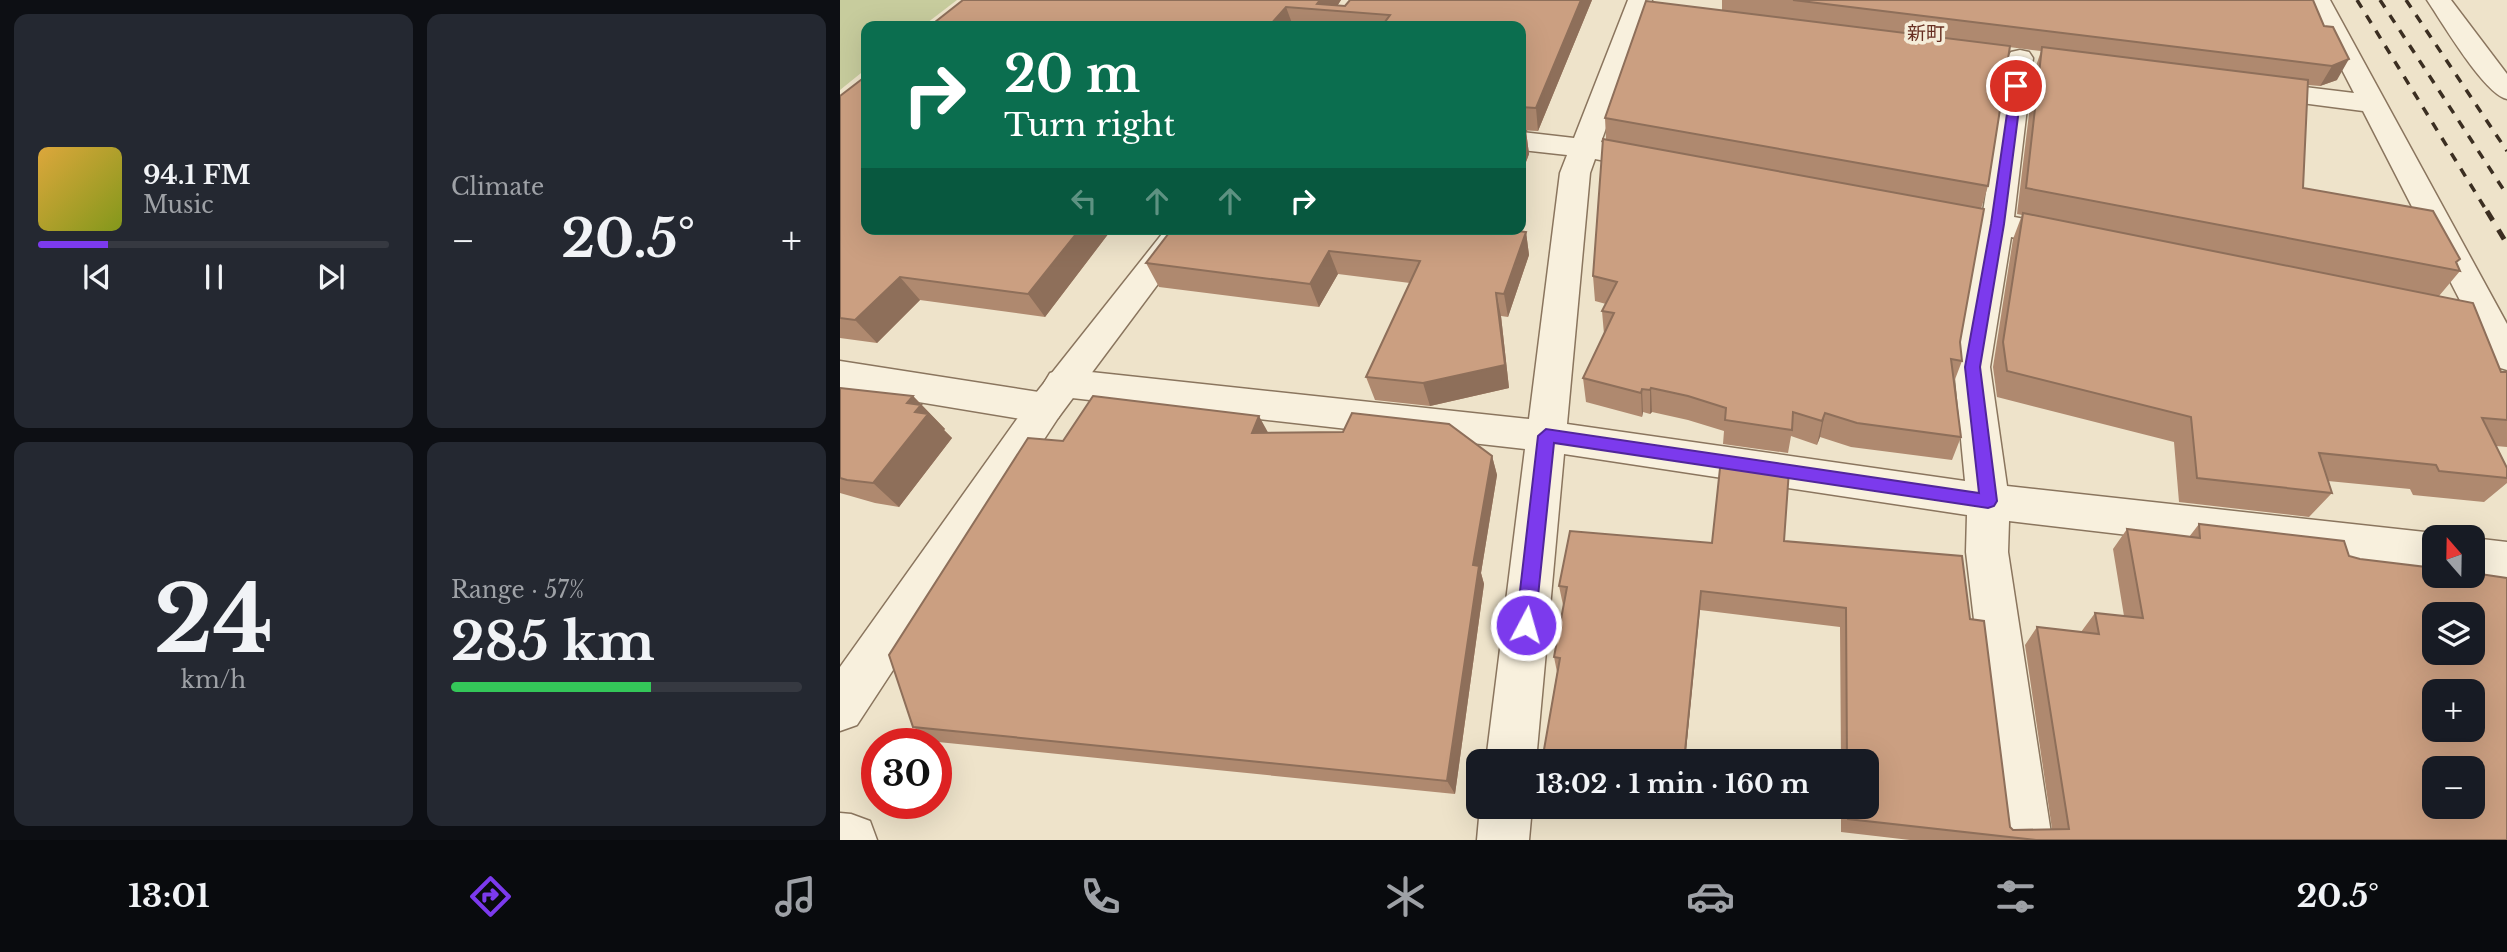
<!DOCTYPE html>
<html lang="en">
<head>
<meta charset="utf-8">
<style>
	body { margin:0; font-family:"Libre Baskerville","Noto Sans JP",serif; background:#242831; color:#f1f3f6; height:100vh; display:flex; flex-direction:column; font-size:26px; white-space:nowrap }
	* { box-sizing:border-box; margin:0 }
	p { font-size:23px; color:#9ea1a6 }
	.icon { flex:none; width:38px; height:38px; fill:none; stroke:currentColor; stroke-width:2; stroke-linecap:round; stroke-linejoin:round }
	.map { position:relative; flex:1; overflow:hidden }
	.side { display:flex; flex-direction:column; gap:14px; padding:14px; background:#0d0f14; width:840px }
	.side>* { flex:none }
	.banner { position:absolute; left:21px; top:21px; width:665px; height:214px; border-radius:14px; box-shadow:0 7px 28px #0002; background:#0b6e4f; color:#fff; overflow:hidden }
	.needle { width:46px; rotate:340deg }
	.fabs { position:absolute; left:1582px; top:525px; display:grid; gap:14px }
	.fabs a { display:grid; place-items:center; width:63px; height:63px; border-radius:14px; background:#171b24; box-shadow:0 7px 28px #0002; font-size:35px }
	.speed { position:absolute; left:21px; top:728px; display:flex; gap:14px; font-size:35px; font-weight:700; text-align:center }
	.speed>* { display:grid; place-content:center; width:91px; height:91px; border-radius:50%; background:#171b24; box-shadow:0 7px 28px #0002; line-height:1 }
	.speed .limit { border:10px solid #d22; background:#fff; color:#111 }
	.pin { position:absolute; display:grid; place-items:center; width:60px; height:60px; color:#fff; margin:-30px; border:4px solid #fff; border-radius:50%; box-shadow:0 2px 7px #0007 }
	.me { position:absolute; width:77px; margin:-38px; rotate:6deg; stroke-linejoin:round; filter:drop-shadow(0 0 5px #0008) }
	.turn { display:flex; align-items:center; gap:24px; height:147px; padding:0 28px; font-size:32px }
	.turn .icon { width:91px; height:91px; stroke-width:2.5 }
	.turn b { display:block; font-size:49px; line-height:60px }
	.lanes { display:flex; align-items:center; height:66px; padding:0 28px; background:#0003; justify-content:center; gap:35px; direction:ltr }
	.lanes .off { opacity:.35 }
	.big { font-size:52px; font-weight:700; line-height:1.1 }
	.side .widget { flex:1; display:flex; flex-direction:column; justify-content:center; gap:10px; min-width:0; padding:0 24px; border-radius:14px; background:#242831 }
	.side .dial { align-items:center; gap:0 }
	.dial b { font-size:91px; line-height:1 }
	.song { display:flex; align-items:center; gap:21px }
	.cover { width:84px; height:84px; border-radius:10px; background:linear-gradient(135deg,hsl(40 70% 55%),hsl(70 70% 35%)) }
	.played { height:7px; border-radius:4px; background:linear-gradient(90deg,#7c3aed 20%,#363941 20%) }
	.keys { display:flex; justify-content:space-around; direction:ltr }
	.heat { display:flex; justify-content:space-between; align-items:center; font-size:38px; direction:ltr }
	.charge { height:10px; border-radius:5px; background:linear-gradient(90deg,#34c759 57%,#363941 0) }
	.side .tiles { flex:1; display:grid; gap:14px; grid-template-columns:repeat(2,1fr) }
	.trip { position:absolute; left:626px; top:749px; width:413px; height:70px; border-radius:14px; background:#171b24; box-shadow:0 7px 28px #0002; font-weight:700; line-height:70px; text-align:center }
	.tab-bar { display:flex; height:112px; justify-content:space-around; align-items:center; background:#090b0e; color:#9ea1a6 }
	.tab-bar .icon { width:49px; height:49px }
	.tab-bar .current { color:#7c3aed }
	.tab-bar b { font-size:32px; color:#f1f3f6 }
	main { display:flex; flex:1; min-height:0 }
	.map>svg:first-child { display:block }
	.green { fill:#c7cc9d }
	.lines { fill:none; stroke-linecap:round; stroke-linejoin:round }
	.minor-casing { stroke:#8a755e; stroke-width:3 }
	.tertiary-casing { stroke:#8a755e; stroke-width:3 }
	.minor { fill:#f8f0dd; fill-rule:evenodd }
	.tertiary { fill:#f8f0dd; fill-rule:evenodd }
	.rail-far1 { stroke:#3b2e21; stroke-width:3.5; stroke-dasharray:9 9; stroke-linecap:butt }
	.rail { stroke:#3b2e21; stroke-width:5; stroke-dasharray:11 11; stroke-linecap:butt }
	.wall { fill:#af896f }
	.shaded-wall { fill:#8e6f5a }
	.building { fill:#cb9f81; stroke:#8e6f5a; stroke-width:2; fill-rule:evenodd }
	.route { fill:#7c3aed; stroke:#51269a; stroke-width:2 }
	.labels { text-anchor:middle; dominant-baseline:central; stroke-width:7; stroke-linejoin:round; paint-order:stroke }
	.far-neighbourhood-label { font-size:19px; fill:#672f22; stroke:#f5edd9 }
</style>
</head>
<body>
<main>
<section class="side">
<div class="tiles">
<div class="widget">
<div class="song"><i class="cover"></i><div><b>94.1 FM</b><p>Music</p></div></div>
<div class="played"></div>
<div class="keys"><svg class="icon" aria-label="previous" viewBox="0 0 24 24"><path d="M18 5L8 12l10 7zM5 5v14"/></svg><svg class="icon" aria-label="pause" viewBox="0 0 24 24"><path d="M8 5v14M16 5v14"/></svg><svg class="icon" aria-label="next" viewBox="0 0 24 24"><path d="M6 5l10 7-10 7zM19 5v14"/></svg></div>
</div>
<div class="widget"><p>Climate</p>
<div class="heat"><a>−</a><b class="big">20.5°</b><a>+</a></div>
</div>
<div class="widget dial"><b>24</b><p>km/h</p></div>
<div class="widget"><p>Range · 57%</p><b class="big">285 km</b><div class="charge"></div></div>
</div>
</section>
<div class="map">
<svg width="1667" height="840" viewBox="0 0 1667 840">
	<rect width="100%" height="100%" fill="#eee3ca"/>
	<!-- green -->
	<path class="green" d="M0,0H117L83,26H26V69L0,90Z"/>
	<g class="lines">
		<defs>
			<path id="minor" d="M788,0H812L761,142L823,155L827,161L823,167L812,170L755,159L750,173L727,424L1125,481L1114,367L1140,232L1080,221L1075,214L1080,207L1091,204L1143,212L1167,58L1171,52L1180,50L1189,52L1193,58L1174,217L1240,229L1245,236L1240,243L1229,247L1171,237L1150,367L1167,486L1594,533L1605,537H1594V571L1169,521L1168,552L1212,840H1160L1126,552L1127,515L724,454L696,761H646L685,449L223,397L210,393L204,383L210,373L223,369L689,419L720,173L727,155L681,150V132L734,138Z
				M1466,0H1490L1667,324V370L1654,366L1649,357L1523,111L1416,97L1406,95L1402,89L1406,83L1416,81L1514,93Z
				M1587,0H1611L1667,74V99C1644,94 1602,22 1587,0Z
				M0,361L205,393L218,398L224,408L218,418L205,423L0,389Z
				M1633,538L1667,542V580L1633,576Z
				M640,807H692L689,840H637Z"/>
			<path id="tertiary" d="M326,229H359L218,418L17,725L0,731V667L192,398Z
				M0,813L11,814L30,821L37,840H0Z"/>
		</defs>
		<!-- minor casing -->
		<use href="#minor" class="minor-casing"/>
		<!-- tertiary casing -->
		<use href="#tertiary" class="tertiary-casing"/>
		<!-- minor -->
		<use href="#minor" class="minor"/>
		<!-- tertiary -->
		<use href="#tertiary" class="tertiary"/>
		<!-- rail-far1 -->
		<path class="rail-far1" d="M1517,0L1648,213
			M1540,0L1667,195
			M1566,0L1667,151"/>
		<!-- rail -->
		<path class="rail" d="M1647,211L1667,244"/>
	</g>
	<!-- wall -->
	<path class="wall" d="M123,0H501L497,6H505L752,0L698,131L681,130L686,131L689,154L681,175V26H90Z
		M882,0H1473L1497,80L1480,86L1468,85L1463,188L1620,259L1617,263L1620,271L1599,296L1661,372H1667V447L1656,446L1667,468V483L1644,502L1573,495L1570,489L1488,481L1492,493L1469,517L1339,502L1334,442L1157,397L1153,367L1173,239L1182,215L1177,214L1194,72L1201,51L1169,47L1148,186L1141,209L1120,342L1122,361L1114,382L1121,437L1112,460L1011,447L980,437L977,445L951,436L948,453L883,444L884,431L848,420L812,412L810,414L803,412L802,417L746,402L743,378L764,334L762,311L766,304L755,301L753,276L766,139L765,118L882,11Z
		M0,96L272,229L205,317L80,300L37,343L0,338Z
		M686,232L689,255L668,317L661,316L669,388L590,406L535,400L526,377L570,283L498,274L479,307L319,287L306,263Z
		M0,388L73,396L105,429L104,430L112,438L59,507L35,503L0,493Z
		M428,433L652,456L657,475L641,573L644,584L615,794L98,742L73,727L223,441Z
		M1359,524L1509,556L1667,840H1070L1001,832V807H1027V761H1001L1000,627L860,610L845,761H702L717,672L714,657L724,605H723L719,586L872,543L944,541L1130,619L1170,827L1173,830L1212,829L1185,645L1197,627L1241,632L1255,613L1284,616L1273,549L1287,529L1349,537Z
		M753,807H841L840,816Z"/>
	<!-- shaded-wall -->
	<path class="shaded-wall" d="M480,0H501L494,11L477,4Z
		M741,0H752L698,131L696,108Z
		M446,7L453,26H429Z
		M1509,59L1497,80L1480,86L1492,66Z
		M686,131L689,154L681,175V143Z
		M240,229H272L205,317L188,294Z
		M686,232L689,255L668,317L664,294Z
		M489,251L498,274L479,307L470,284Z
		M60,277L80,300L37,343L15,320Z
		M656,293L661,316L669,388L590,406L583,383Z
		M811,388L812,412L810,414V390Z
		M802,389L803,412L802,417L801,393Z
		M73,396L105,429L104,430L112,438L59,507L33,483L67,403Z
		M985,413L980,437L977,445L982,421Z
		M419,416L430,436L412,433Z
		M652,456L657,475L641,573L644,584L615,794L607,781L633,565Z
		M861,591L845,761H844Z"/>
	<!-- building -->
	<path class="building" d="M123,0H480L477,4L505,6L510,0H741L696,108L681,107V26H542L550,15L446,7L429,26H90Z
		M953,0H1473L1484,26L1493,27L1509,59L1492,66Z
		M806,1L1170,46L1148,186L765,118Z
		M1202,47L1468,80L1463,188L1593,211L1620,259L1616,262L1620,271L1186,188Z
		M26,76V229H240L188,294L60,277L15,320L0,318V96Z
		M681,130L686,131L681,143Z
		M763,139L1144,209L1120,342L1122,361L1111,359L1121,437L1017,423L985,413L982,421L953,412L952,430L885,420L886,408L848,396L811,388L810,390L802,389L801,393L743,378L774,313L762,311L777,282L753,276Z
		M1183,213L1633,303L1661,372H1667V420L1642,418L1667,468V478L1599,471L1596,465L1479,453L1492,493L1357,478L1351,417L1167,371L1163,342Z
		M332,229H657L686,232L664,294L656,293L665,365L583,383L526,377L580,261L489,251L470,284L306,263Z
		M0,388L73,396L67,403L81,405L75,412L88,414L33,483L7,480L0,478Z
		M253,396L419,416L412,433L503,432L512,413L609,424L652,456L633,565L639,566L607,781L73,727L49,655L188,438L223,441Z
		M881,459L949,470L944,541L1122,556L1130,619L1144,621L1170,827L1173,830L1229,829L1197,627L1259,634L1255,613L1303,618L1287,529L1360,538L1359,524L1504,541L1509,556L1520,559L1594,568V576H1633V573L1667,578V840H1196L1008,819V807H1027V761H1007L1006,608L861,591L844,761H702L720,658L714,657L727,587L719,586L730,531L872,543ZM1594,614H1633V653H1594ZM1594,691H1633V730H1594ZM1594,768H1633V807H1594Z"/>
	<!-- route -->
	<path class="route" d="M1176,82L1182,86L1164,224L1140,367L1157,501L1154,506L1148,508L714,443L695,625L692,632L686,634L679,632L676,625L698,436L706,429L1139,493L1125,367L1151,224L1171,86Z"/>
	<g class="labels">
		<!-- far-neighbourhood labels -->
		<g class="far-neighbourhood-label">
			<text x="1086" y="33">新町</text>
		</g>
	</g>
</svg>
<div class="fabs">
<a><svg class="needle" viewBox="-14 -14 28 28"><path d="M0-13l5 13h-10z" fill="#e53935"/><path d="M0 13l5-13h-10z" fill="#9ea1a6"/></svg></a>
<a><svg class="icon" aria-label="layers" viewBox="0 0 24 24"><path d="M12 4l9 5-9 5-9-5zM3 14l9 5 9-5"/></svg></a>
<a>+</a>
<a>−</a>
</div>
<div class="speed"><div class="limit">30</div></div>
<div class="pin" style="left:1176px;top:86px;background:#d93025"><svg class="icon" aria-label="arrive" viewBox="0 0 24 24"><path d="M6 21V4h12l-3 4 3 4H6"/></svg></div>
<svg class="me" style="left:686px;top:625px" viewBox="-20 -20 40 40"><circle r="17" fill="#7c3aed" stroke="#fff" stroke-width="3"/><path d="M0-11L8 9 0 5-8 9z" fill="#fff"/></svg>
<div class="trip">13:02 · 1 min · 160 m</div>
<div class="banner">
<div class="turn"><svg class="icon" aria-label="right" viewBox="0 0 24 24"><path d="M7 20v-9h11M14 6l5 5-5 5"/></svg><div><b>20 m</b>Turn right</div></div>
<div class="lanes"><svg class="icon off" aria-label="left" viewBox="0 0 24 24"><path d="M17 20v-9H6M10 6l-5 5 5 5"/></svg><svg class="icon off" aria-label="ahead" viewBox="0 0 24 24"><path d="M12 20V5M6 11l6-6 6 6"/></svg><svg class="icon off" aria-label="ahead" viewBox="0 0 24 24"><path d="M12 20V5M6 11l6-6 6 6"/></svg><svg class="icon" aria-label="right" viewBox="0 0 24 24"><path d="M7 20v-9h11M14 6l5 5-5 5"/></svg></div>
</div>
</div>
</main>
<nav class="tab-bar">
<b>13:01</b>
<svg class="icon current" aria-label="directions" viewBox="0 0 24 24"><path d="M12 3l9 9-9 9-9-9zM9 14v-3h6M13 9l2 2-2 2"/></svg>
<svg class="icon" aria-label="music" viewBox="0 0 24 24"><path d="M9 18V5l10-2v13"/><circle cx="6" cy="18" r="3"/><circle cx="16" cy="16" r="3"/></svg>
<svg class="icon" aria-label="phone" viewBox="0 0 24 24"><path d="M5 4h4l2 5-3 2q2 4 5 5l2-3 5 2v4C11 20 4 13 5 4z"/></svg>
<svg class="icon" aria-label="climate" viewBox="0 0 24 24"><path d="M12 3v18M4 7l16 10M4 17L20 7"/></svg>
<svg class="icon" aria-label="car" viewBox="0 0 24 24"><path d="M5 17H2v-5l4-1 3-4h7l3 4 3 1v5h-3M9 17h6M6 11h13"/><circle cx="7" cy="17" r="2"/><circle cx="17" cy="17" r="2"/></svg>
<svg class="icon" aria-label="filters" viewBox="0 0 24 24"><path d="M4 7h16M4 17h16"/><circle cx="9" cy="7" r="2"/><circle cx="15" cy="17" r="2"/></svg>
<b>20.5°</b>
</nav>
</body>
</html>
